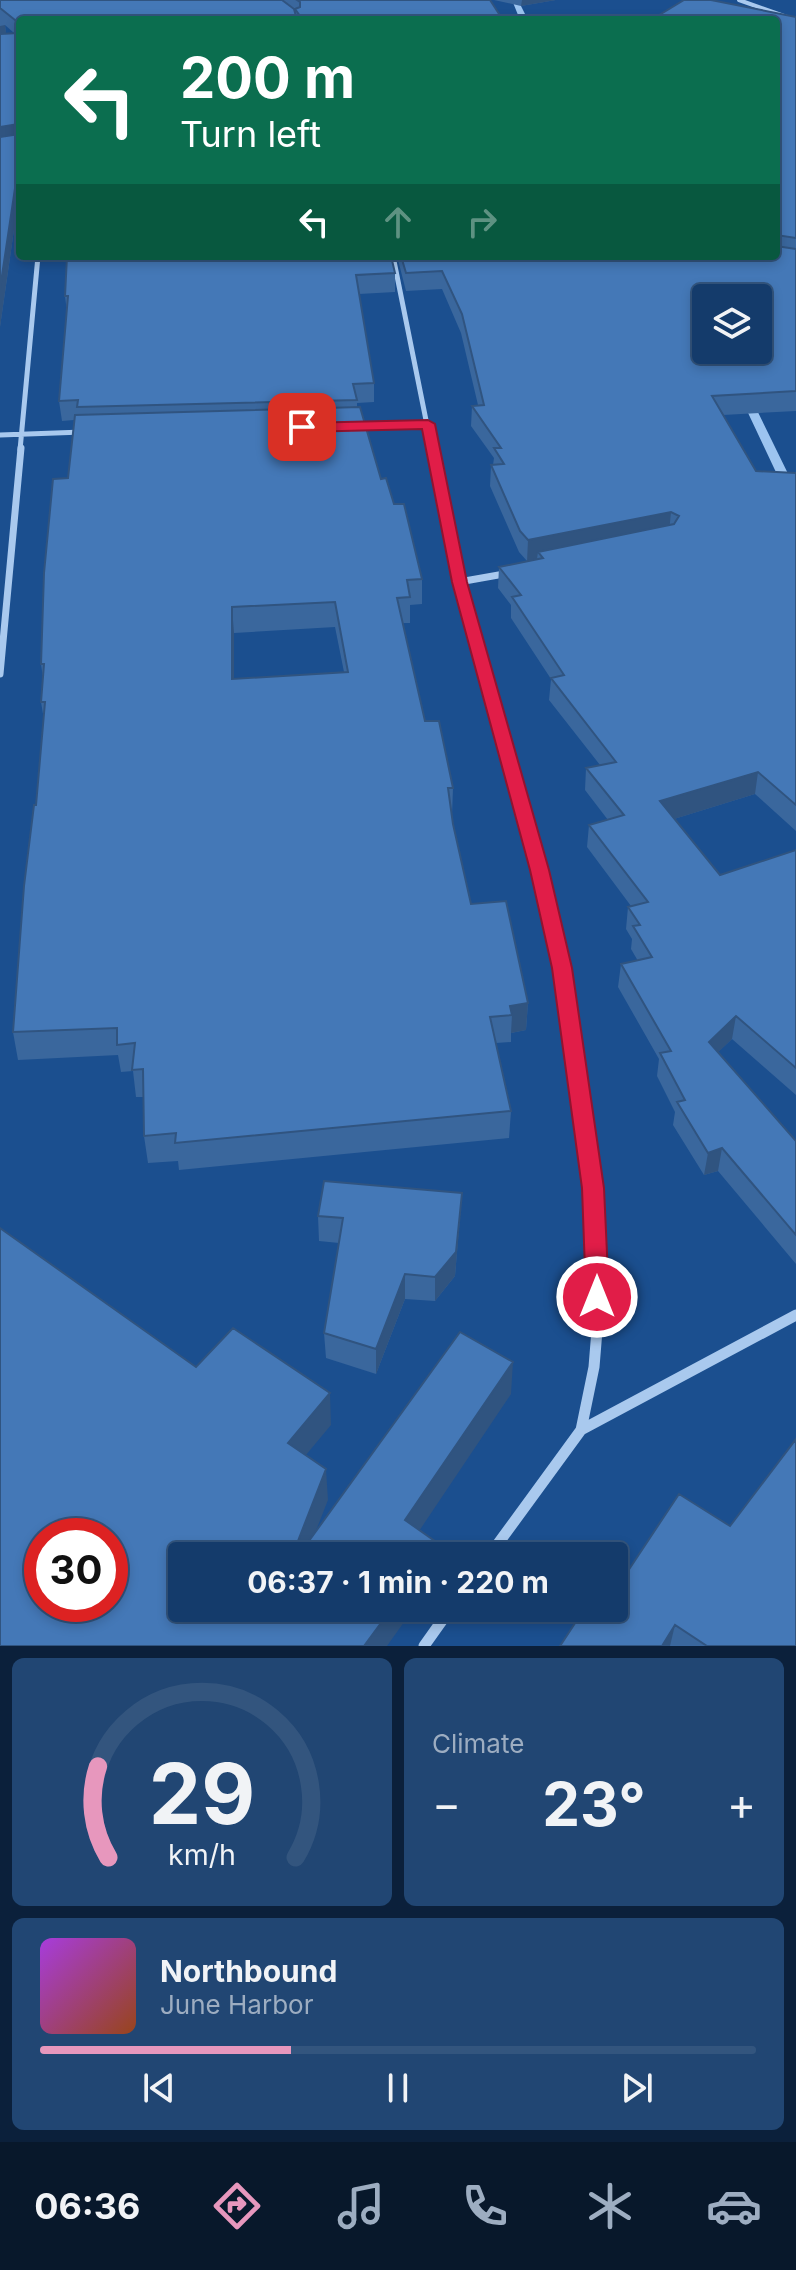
<!DOCTYPE html>
<html lang="en">
<head>
<meta charset="utf-8">
<style>
	body { margin:0; font-family:Inter,sans-serif; background:#214673; color:#f1f3f6; height:100vh; display:flex; flex-direction:column; font-size:30px; white-space:nowrap }
	* { box-sizing:border-box; margin:0 }
	p { font-size:26px; color:#9dadc1 }
	.icon { flex:none; width:44px; height:44px; fill:none; stroke:currentColor; stroke-width:2; stroke-linecap:round; stroke-linejoin:round }
	.map { position:relative; height:1646px; overflow:hidden }
	.details { display:flex; flex-direction:column; gap:12px; padding:12px; background:#0b203b; flex:1 }
	.details>* { flex:none }
	.hud { position:absolute; left:16px; top:16px; width:764px; height:244px; border-radius:8px; box-shadow:0 4px 12px #0003,0 0 0 2px #33557e; background:#0b6e4f; color:#fff; overflow:hidden }
	.fabs { position:absolute; left:692px; top:284px; display:grid; gap:16px }
	.fabs a { display:grid; place-items:center; width:80px; height:80px; border-radius:8px; background:#143b6b; box-shadow:0 4px 12px #0003,0 0 0 2px #33557e; font-size:40px }
	.speed { position:absolute; left:24px; top:1518px; display:flex; gap:16px; font-size:40px; font-weight:700; text-align:center }
	.speed>* { display:grid; place-content:center; width:104px; height:104px; border-radius:50%; background:#143b6b; box-shadow:0 4px 12px #0003,0 0 0 2px #33557e; line-height:1 }
	.speed .limit { border:12px solid #d22; background:#fff; color:#111 }
	.pin { position:absolute; display:grid; place-items:center; width:68px; height:68px; color:#fff; margin:-34px; border-radius:16px; box-shadow:0 4px 12px #0006 }
	.me { position:absolute; width:88px; margin:-44px; rotate:0deg; stroke-linejoin:round; filter:drop-shadow(0 0 6px #0008) }
	.turn { display:flex; align-items:center; gap:28px; height:168px; padding:0 32px; font-size:36px }
	.turn .icon { width:104px; height:104px; stroke-width:2.5 }
	.turn b { display:block; font-size:56px; line-height:68px }
	.lanes { display:flex; align-items:center; height:76px; padding:0 32px; background:#0003; justify-content:center; gap:40px; direction:ltr }
	.lanes .off { opacity:.35 }
	.big { font-size:60px; font-weight:700; line-height:1.1 }
	.details .tile { flex:1; display:flex; flex-direction:column; justify-content:center; gap:12px; min-width:0; padding:0 28px; border-radius:12px; background:#214673 }
	.details .dial { align-items:center; gap:0 }
	.dial svg { height:208px; overflow:visible; fill:none; stroke:#33557e; stroke-width:7; stroke-linecap:round; text-anchor:middle }
	.dial text { fill:#f1f3f6; stroke:none }
	.song { display:flex; align-items:center; gap:24px }
	.cover { width:96px; height:96px; border-radius:12px; background:linear-gradient(135deg,hsl(280 70% 55%),hsl(20 70% 35%)) }
	.played { height:8px; border-radius:4px; background:linear-gradient(90deg,#e797bd 35%,#33557e 35%) }
	.keys { display:flex; justify-content:space-around; direction:ltr }
	.heat { display:flex; justify-content:space-between; align-items:center; font-size:44px; direction:ltr }
	.details .tiles { flex:1; display:grid; gap:12px; grid-template-columns:1fr 1fr }
	.tile:last-child { grid-column:span 2 }
	.trip { position:absolute; left:168px; top:1542px; width:460px; height:80px; border-radius:8px; background:#143b6b; box-shadow:0 4px 12px #0003,0 0 0 2px #33557e; font-weight:700; line-height:80px; text-align:center }
	.dock { display:flex; height:128px; justify-content:space-around; align-items:center; background:#08182b; color:#9dadc1 }
	.dock .icon { width:56px; height:56px }
	.dock .active { color:#e797bd }
	.dock b { font-size:36px; color:#f1f3f6 }
	.map>svg:first-child { display:block }
	.lines { fill:none; stroke-linecap:round; stroke-linejoin:round }
	.stream { fill:#9cc4f0; fill-rule:evenodd }
	.street-far4 { stroke:#a9c9ee; stroke-width:4 }
	.street-far3 { stroke:#a9c9ee; stroke-width:5 }
	.street-far2 { stroke:#a9c9ee; stroke-width:7 }
	.street-far1 { stroke:#a9c9ee; stroke-width:9 }
	.street { stroke:#a9c9ee; stroke-width:11 }
	.wall { fill:#3a679d; fill-rule:evenodd }
	.shaded-wall { fill:#305480 }
	.building { fill:#4478b7; stroke:#305480; stroke-width:2; fill-rule:evenodd }
	.route { fill:#e11d48; stroke:#92132f; stroke-width:2 }
</style>
</head>
<body>
<div class="map">
<svg width="796" height="1646" viewBox="0 0 796 1646">
	<rect width="100%" height="100%" fill="#1b4f8f"/>
	<g class="lines">
		<!-- stream -->
		<path class="stream" d="M512,0H518L528,20H520Z
			M746,395L751,398L796,490V505L790,502L741,398Z"/>
		<!-- street-far4 -->
		<path class="street-far4" d="M739,0L796,20"/>
		<!-- street-far3 -->
		<path class="street-far3" d="M393,256L432,450
			M357,426L428,424
			M0,435L83,432
			M20,450L38,256"/>
		<!-- street-far2 -->
		<path class="street-far2" d="M432,448L459,582L509,763
			M459,582L510,573
			M0,674L21,448"/>
		<!-- street-far1 -->
		<path class="street-far1" d="M509,761L562,968L588,1156"/>
		<!-- street -->
		<path class="street" d="M581,1430L796,1315
			M489,1556L581,1430L594,1367L598,1318L593,1188L588,1154
			M424,1646L451,1608"/>
	</g>
	<!-- wall -->
	<path class="wall" d="M0,0H490L503,20H20V188L0,327ZM5,25L14,33H6Z
		M494,0H556L521,6Z
		M796,17V411L723,415L756,471L796,473V831L755,794L674,819L720,875L796,850V1095L732,1039L718,1052L796,1141V1264L718,1171L704,1175L673,1125L675,1112L657,1076L659,1059L618,987L621,964L638,961L631,949L632,939L626,929L628,907L631,906L587,847L589,825L608,820L585,790L586,768L600,765L549,700L551,679L511,618V605L498,588L499,567L527,561L519,552L490,486L491,465H493L494,458L471,426L472,406L478,405L461,333L442,289L406,291L397,256H776V20Z
		M395,273V292L359,294L374,383V402L357,403V407L381,479L394,504L422,579V604L410,605V623H403L425,721L453,788L452,815L453,824L471,904L528,1003L526,1030L511,1033V1042L496,1043L511,1111L509,1138L179,1170L178,1161L148,1163L144,1136V1097H136L133,1071L121,1072L118,1055L18,1060L13,1032L36,805L44,720L41,702L43,678L41,664L68,478L74,420L62,421L59,401L67,312L65,296ZM335,627L344,672L234,679V633Z
		M462,1193L455,1276L435,1301L405,1299L376,1374L326,1358L324,1333L339,1243L319,1241L318,1216Z
		M730,1526L796,1646H560Z"/>
	<!-- shaded-wall -->
	<path class="shaded-wall" d="M522,0H556L521,6Z
		M5,25L7,40L0,42V26Z
		M18,124L20,141L0,145V127Z
		M20,155V188L0,327V289Z
		M671,512L669,533L538,552L537,559L527,562L528,540Z
		M232,607L234,633V705L232,679Z
		M758,772L755,794L658,824L660,801Z
		M528,1003L526,1030L511,1033L512,1015L510,1006Z
		M736,1016L732,1039L705,1065L709,1042Z
		M722,1148L718,1171L704,1175L708,1153Z
		M462,1193L455,1276L435,1301V1277Z
		M405,1274V1299L376,1374V1349Z
		M513,1362L511,1394L405,1552V1520Z
		M330,1393L331,1425L290,1474L288,1443Z
		M326,1469L328,1500L306,1556L298,1541Z
		M439,1544V1556H430Z
		M392,1608H414L387,1646H364Z
		M675,1625L670,1646H662Z"/>
	<!-- building -->
	<path class="building" d="M0,0H282L294,9L297,20H20V24L0,8Z
		M297,0H490L503,20H303L295,9L300,7V2Z
		M684,0H711L796,17V238L776,235V20H651Z
		M20,31V126L18,124L0,127V34L18,33Z
		M20,132V155L0,289V137L19,134Z
		M776,246L796,249V391L712,396L756,471L796,473V805L758,772L660,801L720,875L796,850V1068L736,1016L709,1042L796,1141V1235L722,1148L708,1153L677,1102L685,1100L660,1053L671,1051L621,964L652,957L633,926L640,925L628,907L648,902L589,825L624,815L586,768L616,762L551,678L564,675L512,597L521,595L499,567L543,558L538,552L674,524L679,516L671,512L528,540L520,531L491,465L504,464L494,448H501L472,406L484,405L462,314L442,271L406,273L401,256H776ZM706,298H758V350H706Z
		M67,256H391L395,273L356,275L374,383L353,384L357,400L77,407L78,400L59,401L68,296H65Z
		M360,407L381,479L386,478L394,504H404L422,579L407,580L410,597L397,598L425,721H439L453,788H448L453,824L471,904L506,901L528,1003L510,1006L512,1015L490,1017L511,1111L175,1143L176,1133L144,1136L143,1069L132,1070L135,1043L117,1045V1028L13,1032L24,886L34,805H36L45,702H41L44,664H41L44,573L53,479L68,478L75,415ZM335,602L348,672L232,679V607Z
		M324,1181L462,1193L456,1252L435,1277L405,1274L376,1349L324,1333L343,1218L318,1216Z
		M0,1228L196,1367L233,1328L330,1393L288,1443L326,1469L298,1541L306,1545L460,1332L513,1362L405,1520L439,1544L430,1556H182V1608H392L364,1646H0ZM42,1536H110V1604H42Z
		M796,1439V1646H707L675,1625L662,1646H560L585,1608H614V1592L679,1494L730,1526Z"/>
	<!-- route -->
	<path class="route" d="M428,420L435,424L467,582L549,870L572,968L604,1188L609,1297L606,1304L597,1307L589,1304L586,1297L582,1188L552,968L530,870L452,582L422,429L302,432L296,427L302,423Z"/>
</svg>
<div class="fabs">
<a><svg class="icon" aria-label="layers" viewBox="0 0 24 24"><path d="M12 4l9 5-9 5-9-5zM3 14l9 5 9-5"/></svg></a>
</div>
<div class="speed"><div class="limit">30</div></div>
<div class="pin" style="left:302px;top:427px;background:#d93025"><svg class="icon" aria-label="arrive" viewBox="0 0 24 24"><path d="M6 21V4h12l-3 4 3 4H6"/></svg></div>
<svg class="me" style="left:597px;top:1297px" viewBox="-20 -20 40 40"><circle r="17" fill="#e11d48" stroke="#fff" stroke-width="3"/><path d="M0-11L8 9 0 5-8 9z" fill="#fff"/></svg>
<div class="trip">06:37 · 1 min · 220 m</div>
<div class="hud">
<div class="turn"><svg class="icon" aria-label="left" viewBox="0 0 24 24"><path d="M17 20v-9H6M10 6l-5 5 5 5"/></svg><div><b>200 m</b>Turn left</div></div>
<div class="lanes"><svg class="icon" aria-label="left" viewBox="0 0 24 24"><path d="M17 20v-9H6M10 6l-5 5 5 5"/></svg><svg class="icon off" aria-label="ahead" viewBox="0 0 24 24"><path d="M12 20V5M6 11l6-6 6 6"/></svg><svg class="icon off" aria-label="right" viewBox="0 0 24 24"><path d="M7 20v-9h11M14 6l5 5-5 5"/></svg></div>
</div>
</div>
<section class="details">
<div class="tiles">
<div class="tile dial"><svg viewBox="0 0 100 80">
<path d="M14 69A42 42 0 1 1 86 69"/>
<path d="M14 69A42 42 0 0 1 10 34" stroke="#e797bd"/>
<text x="50" y="56" font-size="32" font-weight="700">29</text>
<text x="50" y="72" font-size="11">km/h</text>
</svg></div>
<div class="tile"><p>Climate</p>
<div class="heat"><a>−</a><b class="big">23°</b><a>+</a></div>
</div>
<div class="tile">
<div class="song"><i class="cover"></i><div><b>Northbound</b><p>June Harbor</p></div></div>
<div class="played"></div>
<div class="keys"><svg class="icon" aria-label="previous" viewBox="0 0 24 24"><path d="M18 5L8 12l10 7zM5 5v14"/></svg><svg class="icon" aria-label="pause" viewBox="0 0 24 24"><path d="M8 5v14M16 5v14"/></svg><svg class="icon" aria-label="next" viewBox="0 0 24 24"><path d="M6 5l10 7-10 7zM19 5v14"/></svg></div>
</div>
</div>
</section>
<nav class="dock">
<b>06:36</b>
<svg class="icon active" aria-label="directions" viewBox="0 0 24 24"><path d="M12 3l9 9-9 9-9-9zM9 14v-3h6M13 9l2 2-2 2"/></svg>
<svg class="icon" aria-label="music" viewBox="0 0 24 24"><path d="M9 18V5l10-2v13"/><circle cx="6" cy="18" r="3"/><circle cx="16" cy="16" r="3"/></svg>
<svg class="icon" aria-label="phone" viewBox="0 0 24 24"><path d="M5 4h4l2 5-3 2q2 4 5 5l2-3 5 2v4C11 20 4 13 5 4z"/></svg>
<svg class="icon" aria-label="climate" viewBox="0 0 24 24"><path d="M12 3v18M4 7l16 10M4 17L20 7"/></svg>
<svg class="icon" aria-label="car" viewBox="0 0 24 24"><path d="M5 17H2v-5l4-1 3-4h7l3 4 3 1v5h-3M9 17h6M6 11h13"/><circle cx="7" cy="17" r="2"/><circle cx="17" cy="17" r="2"/></svg>
</nav>
</body>
</html>
